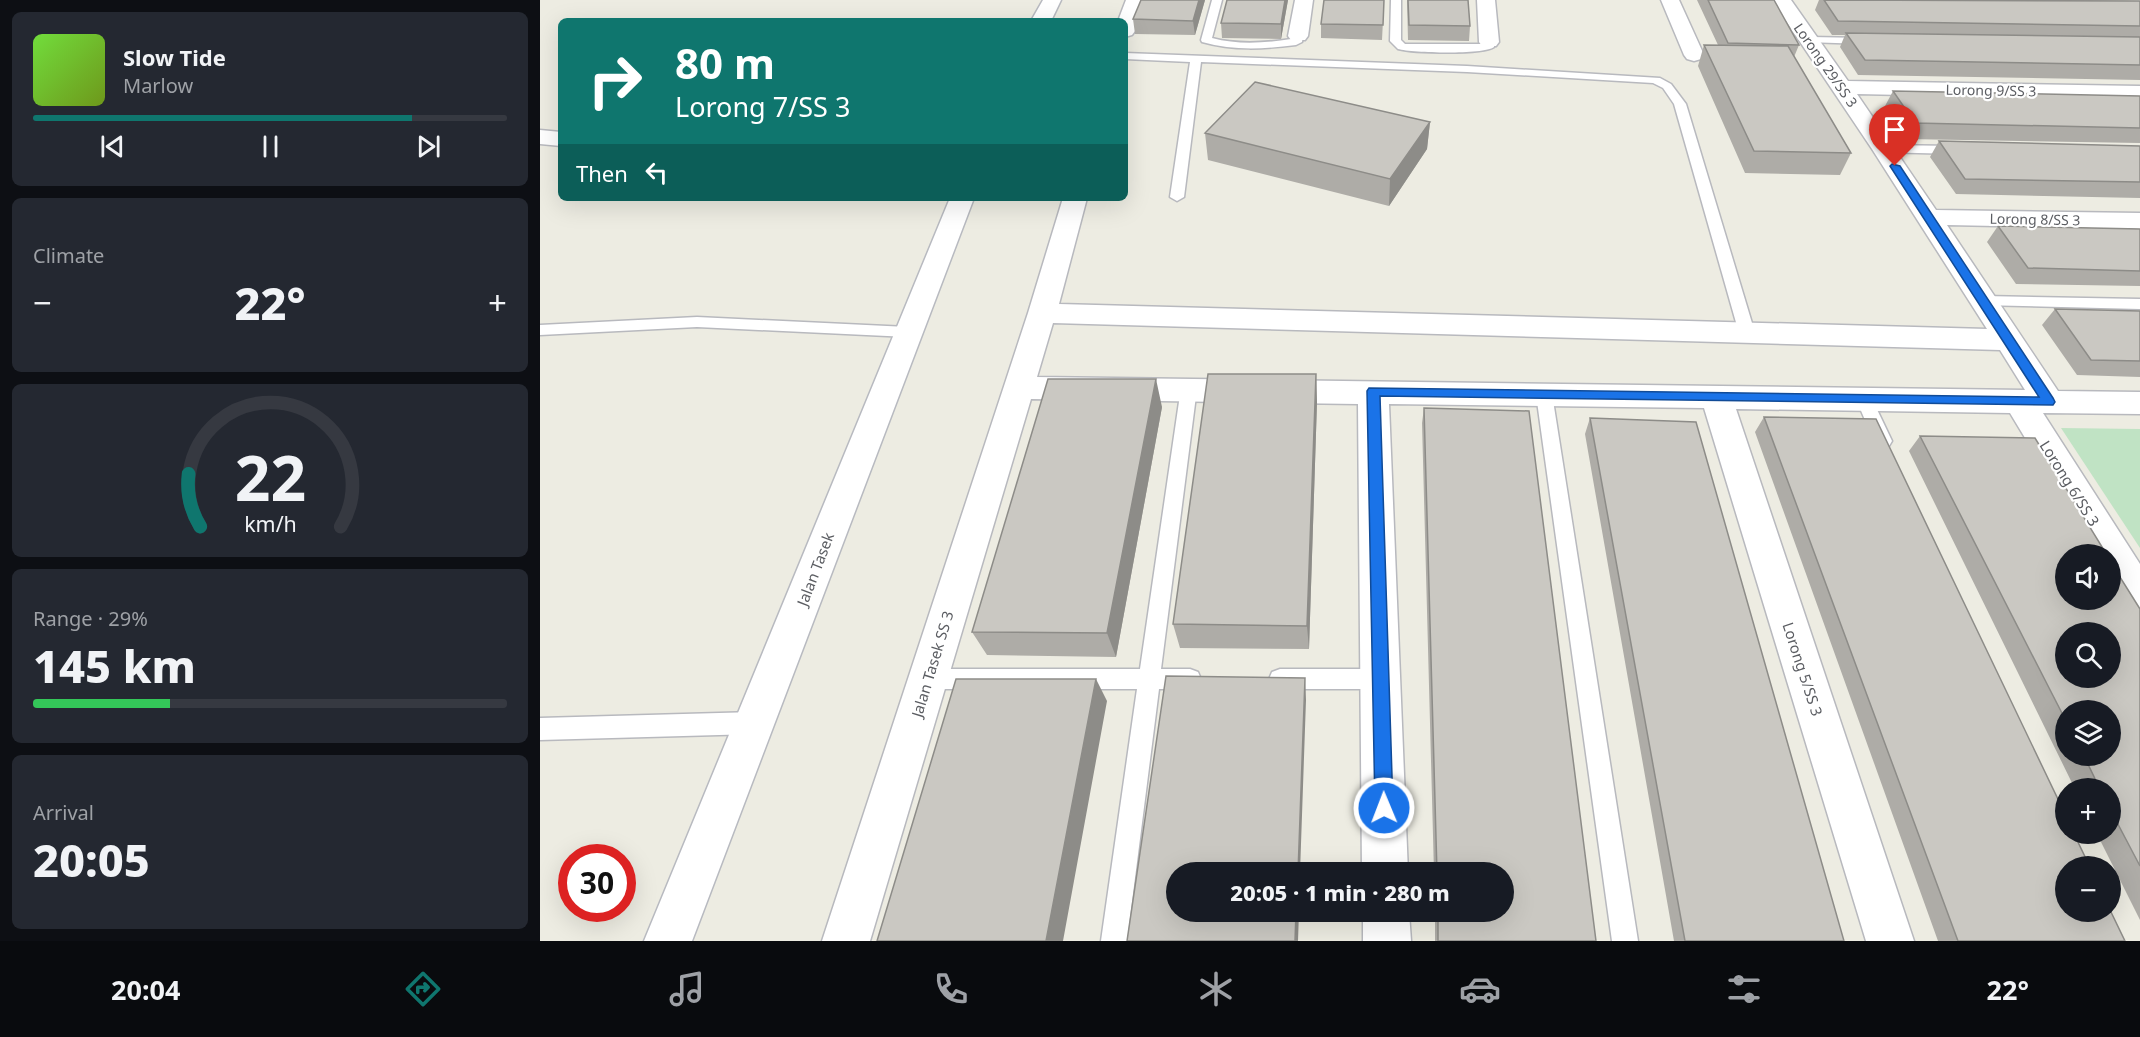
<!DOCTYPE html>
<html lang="en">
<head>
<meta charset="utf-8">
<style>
	body { margin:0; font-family:"Noto Sans",sans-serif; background:#242831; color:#f1f3f6; height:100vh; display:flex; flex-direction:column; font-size:22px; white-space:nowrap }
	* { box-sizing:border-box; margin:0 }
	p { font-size:20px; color:#9ea1a6 }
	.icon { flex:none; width:33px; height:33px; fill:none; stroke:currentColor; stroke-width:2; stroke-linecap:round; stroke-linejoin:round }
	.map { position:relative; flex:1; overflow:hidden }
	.drawer { display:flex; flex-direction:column; gap:12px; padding:12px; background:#0d0f14; width:540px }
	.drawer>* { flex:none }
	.banner { position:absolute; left:18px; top:18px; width:570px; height:183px; border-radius:9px; box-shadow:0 6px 24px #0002; background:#0f766e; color:#fff; overflow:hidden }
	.fabs { position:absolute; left:1515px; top:544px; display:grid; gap:12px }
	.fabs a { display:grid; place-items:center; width:66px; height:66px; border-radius:50%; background:#171b24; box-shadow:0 6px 24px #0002; font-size:30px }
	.speed { position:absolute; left:18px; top:844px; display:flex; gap:12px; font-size:30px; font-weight:700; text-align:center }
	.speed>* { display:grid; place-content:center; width:78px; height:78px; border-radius:50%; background:#171b24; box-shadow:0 6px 24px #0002; line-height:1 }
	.speed .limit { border:9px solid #d22; background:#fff; color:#111 }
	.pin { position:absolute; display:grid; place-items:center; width:51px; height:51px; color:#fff; margin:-62px -26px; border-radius:50% 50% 50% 0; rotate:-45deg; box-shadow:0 0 6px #0007 }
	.pin .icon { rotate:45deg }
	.me { position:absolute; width:66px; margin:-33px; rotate:359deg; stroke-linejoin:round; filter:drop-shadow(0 0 4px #0008) }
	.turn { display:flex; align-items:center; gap:21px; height:126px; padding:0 18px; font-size:27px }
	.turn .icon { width:78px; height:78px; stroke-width:2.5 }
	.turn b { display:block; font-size:42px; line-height:51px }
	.then { display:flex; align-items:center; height:57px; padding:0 18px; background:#0003; gap:12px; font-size:22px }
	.big { font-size:45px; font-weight:800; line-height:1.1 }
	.drawer .card { flex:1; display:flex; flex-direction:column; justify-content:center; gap:9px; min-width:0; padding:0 21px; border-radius:9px; background:#242831 }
	.drawer .dial { align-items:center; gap:0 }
	.dial svg { height:156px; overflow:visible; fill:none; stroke:#363941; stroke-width:7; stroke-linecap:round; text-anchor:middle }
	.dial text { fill:#f1f3f6; stroke:none }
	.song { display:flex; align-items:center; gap:18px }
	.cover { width:72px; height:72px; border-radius:9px; background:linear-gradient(135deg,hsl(100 70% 55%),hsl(80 70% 35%)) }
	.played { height:6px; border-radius:3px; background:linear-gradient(90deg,#0f766e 80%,#363941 80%) }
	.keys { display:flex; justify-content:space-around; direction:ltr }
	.heat { display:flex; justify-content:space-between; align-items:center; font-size:33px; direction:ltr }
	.charge { height:9px; border-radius:4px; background:linear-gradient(90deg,#34c759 29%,#363941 0) }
	.trip { position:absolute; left:626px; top:862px; width:348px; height:60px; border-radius:30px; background:#171b24; box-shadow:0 6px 24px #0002; font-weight:800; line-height:60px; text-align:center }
	.tab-bar { display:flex; height:96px; justify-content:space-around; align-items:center; background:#090b0e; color:#9ea1a6 }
	.tab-bar .icon { width:42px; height:42px }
	.tab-bar .selected { color:#0f766e }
	.tab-bar b { font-size:27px; color:#f1f3f6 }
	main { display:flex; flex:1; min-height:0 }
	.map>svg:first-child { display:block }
	.green { fill:#c0e3c4 }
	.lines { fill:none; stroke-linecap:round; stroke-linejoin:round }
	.service-casing { stroke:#b8b9be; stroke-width:3 }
	.minor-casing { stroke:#b8b9be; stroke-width:3 }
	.secondary-casing { stroke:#b8bac0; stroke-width:3 }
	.service { fill:#fff; fill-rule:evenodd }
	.minor { fill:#fff; fill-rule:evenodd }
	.secondary { fill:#fff; fill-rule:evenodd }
	.wall { fill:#aeaca7; fill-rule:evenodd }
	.shaded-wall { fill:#8d8c88 }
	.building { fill:#cac8c2; stroke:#8d8c88; stroke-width:1.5; fill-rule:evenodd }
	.route { fill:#1a73e8; stroke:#114b97; stroke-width:1.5 }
	.labels { text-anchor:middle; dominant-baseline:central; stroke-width:4.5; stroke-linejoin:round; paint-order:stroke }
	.far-street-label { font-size:14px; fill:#5b5d62; stroke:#fff }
	.street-label { font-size:15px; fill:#5b5d62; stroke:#fff }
</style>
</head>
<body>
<main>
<section class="drawer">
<div class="card">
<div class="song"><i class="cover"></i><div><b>Slow Tide</b><p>Marlow</p></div></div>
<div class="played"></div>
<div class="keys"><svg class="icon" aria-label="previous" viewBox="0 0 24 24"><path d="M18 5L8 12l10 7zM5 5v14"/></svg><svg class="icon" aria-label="pause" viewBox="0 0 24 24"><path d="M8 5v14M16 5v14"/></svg><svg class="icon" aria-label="next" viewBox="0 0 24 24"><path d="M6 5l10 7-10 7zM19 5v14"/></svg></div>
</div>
<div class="card"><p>Climate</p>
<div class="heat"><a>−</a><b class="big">22°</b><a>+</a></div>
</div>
<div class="card dial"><svg viewBox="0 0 100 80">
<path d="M14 69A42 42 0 1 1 86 69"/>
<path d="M14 69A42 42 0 0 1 8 42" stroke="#0f766e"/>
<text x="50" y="56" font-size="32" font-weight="700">22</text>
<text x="50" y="72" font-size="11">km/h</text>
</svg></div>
<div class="card"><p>Range · 29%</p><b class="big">145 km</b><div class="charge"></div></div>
<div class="card"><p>Arrival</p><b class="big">20:05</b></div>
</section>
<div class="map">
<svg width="1600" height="941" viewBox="0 0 1600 941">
	<rect width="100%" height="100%" fill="#edece2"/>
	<!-- green -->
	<path class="green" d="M1521,428L1600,429V548Z"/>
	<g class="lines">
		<defs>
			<path id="service" d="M672,0H682L672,38C698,45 725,43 751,39L754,34L758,33L763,36L762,42L756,45C724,49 694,51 662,42L661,40Z
				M851,0H861V40L865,44H943L945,40L949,39L955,42L954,47C943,55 873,53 858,49L850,41Z
				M1270,37L1325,38L1331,41L1325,44L1266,42V38Z
				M585,53L927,66L1120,78L1131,84L1146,104L1215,333L1213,337H1201L1199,333L1134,104L1123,88L1113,83L927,72L661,62L644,197L637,201L630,197L650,62L585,59Z
				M1344,145L1417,146L1423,150L1417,154L1339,152L1338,149Z
				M1444,296L1600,299V309L1439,305L1436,301Z
				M157,317L368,327L374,328L376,332L374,336L368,337L157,327L0,335V325Z
				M649,382L655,384L657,388L621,669H650L658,672L661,679L658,686L650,689H619L587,941H561L597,689H388L380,686L377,679L380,672L388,669H600L641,388L643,384Z
				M1004,388L1010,390L1012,394L1098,941H1072L996,394L998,390Z
				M1324,393L1330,395L1332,399L1352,441L1349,446L1343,448L1337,446L1334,441L1316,399L1318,395Z
				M740,669H840L848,672L851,679L848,686L840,689H740L732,686L729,679L732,672Z
				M215,712L223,716L226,723L223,730L215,734L0,740V718Z"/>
			<path id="minor" d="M586,0H604L595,31L592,35L585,37V21H578Z
				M755,0H773L768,36L765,40H751L748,36Z
				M937,0H955L959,42L956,46H942L939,42Z
				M1121,0H1139L1164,55L1161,59L1154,61L1147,59L1144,55Z
				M1232,0H1251L1308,81L1600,86V100L1317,94L1396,210L1600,213V229L1407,225L1518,391L1600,392V414L1503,413L1600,564V611C1575,602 1570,579 1570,555H1556L1470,413L1196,409L1374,941H1326L1164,408L849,404L868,873H822L818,404L491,399L330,941H282L488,313L523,198H547L519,304L1447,329L1332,149ZM513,323L1460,350L1485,390L497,377Z
				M0,130L21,132V146L0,144Z
				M823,912H869L871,941H823Z"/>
			<path id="secondary" d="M503,0H521L511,21H491Z
				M410,198H434L152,941H104Z"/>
		</defs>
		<!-- service casing -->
		<use href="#service" class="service-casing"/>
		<!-- minor casing -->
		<use href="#minor" class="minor-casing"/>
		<!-- secondary casing -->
		<use href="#secondary" class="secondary-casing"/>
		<!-- service -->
		<use href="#service" class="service"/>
		<!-- minor -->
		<use href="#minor" class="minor"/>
		<!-- secondary -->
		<use href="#secondary" class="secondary"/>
	</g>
	<!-- wall -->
	<path class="wall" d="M665,0L655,35L595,34L593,19Z
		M687,0H748L741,39L682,38L681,23Z
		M844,0L842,40L781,38V24Z
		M867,0H928L930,26L929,41L868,40Z
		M1157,0H1234L1259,45L1254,57L1311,153L1300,175L1205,173L1158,66L1164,45H1178Z
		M1279,0H1538L1600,1V80L1318,75L1300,47L1305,35H1292L1275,10Z
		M1353,91L1600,96V143L1367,139L1345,106Z
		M890,122L887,149L849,206L668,160L665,133Z
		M1399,141L1600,146V198L1416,194L1390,157Z
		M1458,226L1600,229V286L1476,284L1447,242Z
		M1515,309L1600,311V377L1537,375L1502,325Z
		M776,374L777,402L769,649L640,648L633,624Z
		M622,407L576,657L447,655L432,632Z
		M884,408L1056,941H895V912H963V873H894L882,423Z
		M1224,417L1585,941H1398L1215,432Z
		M1050,418L1304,941H1134L1045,434Z
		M1380,436L1600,609V920L1557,834H1570V789H1535L1369,451ZM1526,711L1570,756H1526Z"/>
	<!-- shaded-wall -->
	<path class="shaded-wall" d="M659,0H665L655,35L653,21Z
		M745,0H748L741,39V24Z
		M890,122L887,149L849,206L850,179Z
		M776,374L777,402L769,649L767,626Z
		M616,379L622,407L576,657L567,633Z
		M765,678L766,700L760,873H758Z
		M556,679L567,701L523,941H506Z
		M756,912H759L758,941H755Z"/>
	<!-- building -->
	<path class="building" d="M601,0H659L653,21L593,19Z
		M687,0H745L741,24L681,23Z
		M784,0H844L843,25L781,24Z
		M868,0H928L930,26L869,25Z
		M1168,0H1234L1259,45L1188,43Z
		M1284,0L1600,1V26L1298,21Z
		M1306,33L1600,37V65L1325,60Z
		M1164,45L1248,46L1311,153L1214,151Z
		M715,82L890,122L850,179L665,133Z
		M1353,91L1600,96V128L1375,123Z
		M1399,141L1600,146V182L1425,179Z
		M1458,226L1600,229V271L1488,268Z
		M1515,309L1600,311V361L1551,360Z
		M668,374H776L767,626L633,624Z
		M508,379H616L567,633L432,632Z
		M884,408L989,411L1056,941H898V912H963V873H897Z
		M1224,417L1336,419L1526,816V834H1534L1550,867H1526V912H1570V910L1585,941H1418Z
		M1050,418L1156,422L1304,941H1145Z
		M1380,436L1495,438L1567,555H1526V600H1570V561L1600,609V866L1570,809V789H1560L1544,756H1570V711H1526V721ZM1526,633H1570V678H1526Z
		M626,676L765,678L758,873H636V912H756L755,941H587Z
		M416,679H556L506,941H337Z"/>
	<!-- route -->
	<path class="route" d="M1352,164L1360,166L1513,398L1515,402L1513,405L840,396L853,808L850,815L844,817L837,815L835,808L827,391L829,388L1499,397L1350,166Z"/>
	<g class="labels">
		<!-- far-street labels -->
		<g class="far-street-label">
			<text transform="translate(1286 65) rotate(55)">Lorong 29/SS 3</text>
			<text transform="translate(1451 90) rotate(1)">Lorong 9/SS 3</text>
			<text transform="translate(1495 219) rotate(1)">Lorong 8/SS 3</text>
		</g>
		<!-- street labels -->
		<g class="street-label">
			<text transform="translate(1530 483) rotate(58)">Lorong 6/SS 3</text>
			<text transform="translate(275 569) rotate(-69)">Jalan Tasek</text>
			<text transform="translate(392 664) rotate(-73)">Jalan Tasek SS 3</text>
			<text transform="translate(1263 669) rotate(72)">Lorong 5/SS 3</text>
		</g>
	</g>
</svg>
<div class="fabs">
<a><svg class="icon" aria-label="sound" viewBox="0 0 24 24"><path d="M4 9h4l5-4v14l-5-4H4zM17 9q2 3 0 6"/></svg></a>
<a><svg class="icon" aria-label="search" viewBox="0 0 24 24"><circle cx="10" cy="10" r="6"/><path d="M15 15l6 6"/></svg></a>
<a><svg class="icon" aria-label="layers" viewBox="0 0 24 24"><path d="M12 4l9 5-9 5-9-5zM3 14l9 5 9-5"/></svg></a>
<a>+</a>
<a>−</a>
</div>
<div class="speed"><div class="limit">30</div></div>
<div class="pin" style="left:1355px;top:166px;background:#d93025"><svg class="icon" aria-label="arrive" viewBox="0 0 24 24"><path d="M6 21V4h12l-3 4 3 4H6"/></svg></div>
<svg class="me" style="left:844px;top:808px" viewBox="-20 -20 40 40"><circle r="17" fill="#1a73e8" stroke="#fff" stroke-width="3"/><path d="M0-11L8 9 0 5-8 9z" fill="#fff"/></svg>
<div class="trip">20:05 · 1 min · 280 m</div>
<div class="banner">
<div class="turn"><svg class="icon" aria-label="right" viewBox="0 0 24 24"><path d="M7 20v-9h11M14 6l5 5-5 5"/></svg><div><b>80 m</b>Lorong 7/SS 3</div></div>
<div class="then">Then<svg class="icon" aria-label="left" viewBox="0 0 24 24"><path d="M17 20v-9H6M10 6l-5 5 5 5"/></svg></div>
</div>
</div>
</main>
<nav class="tab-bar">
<b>20:04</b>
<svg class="icon selected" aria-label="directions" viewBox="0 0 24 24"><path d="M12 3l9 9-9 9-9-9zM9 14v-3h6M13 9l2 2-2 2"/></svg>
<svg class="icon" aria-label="music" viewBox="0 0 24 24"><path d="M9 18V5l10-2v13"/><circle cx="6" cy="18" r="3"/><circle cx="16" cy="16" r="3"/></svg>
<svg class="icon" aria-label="phone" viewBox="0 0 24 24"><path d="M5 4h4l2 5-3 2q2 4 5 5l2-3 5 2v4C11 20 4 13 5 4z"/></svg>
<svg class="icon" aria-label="climate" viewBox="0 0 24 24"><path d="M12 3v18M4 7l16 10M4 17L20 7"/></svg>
<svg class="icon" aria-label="car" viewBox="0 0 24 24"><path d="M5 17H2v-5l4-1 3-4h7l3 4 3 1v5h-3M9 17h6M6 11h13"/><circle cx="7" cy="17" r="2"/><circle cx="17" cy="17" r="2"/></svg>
<svg class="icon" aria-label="filters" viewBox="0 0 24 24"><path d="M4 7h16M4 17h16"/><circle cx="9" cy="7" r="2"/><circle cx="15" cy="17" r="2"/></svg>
<b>22°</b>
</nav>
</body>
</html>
